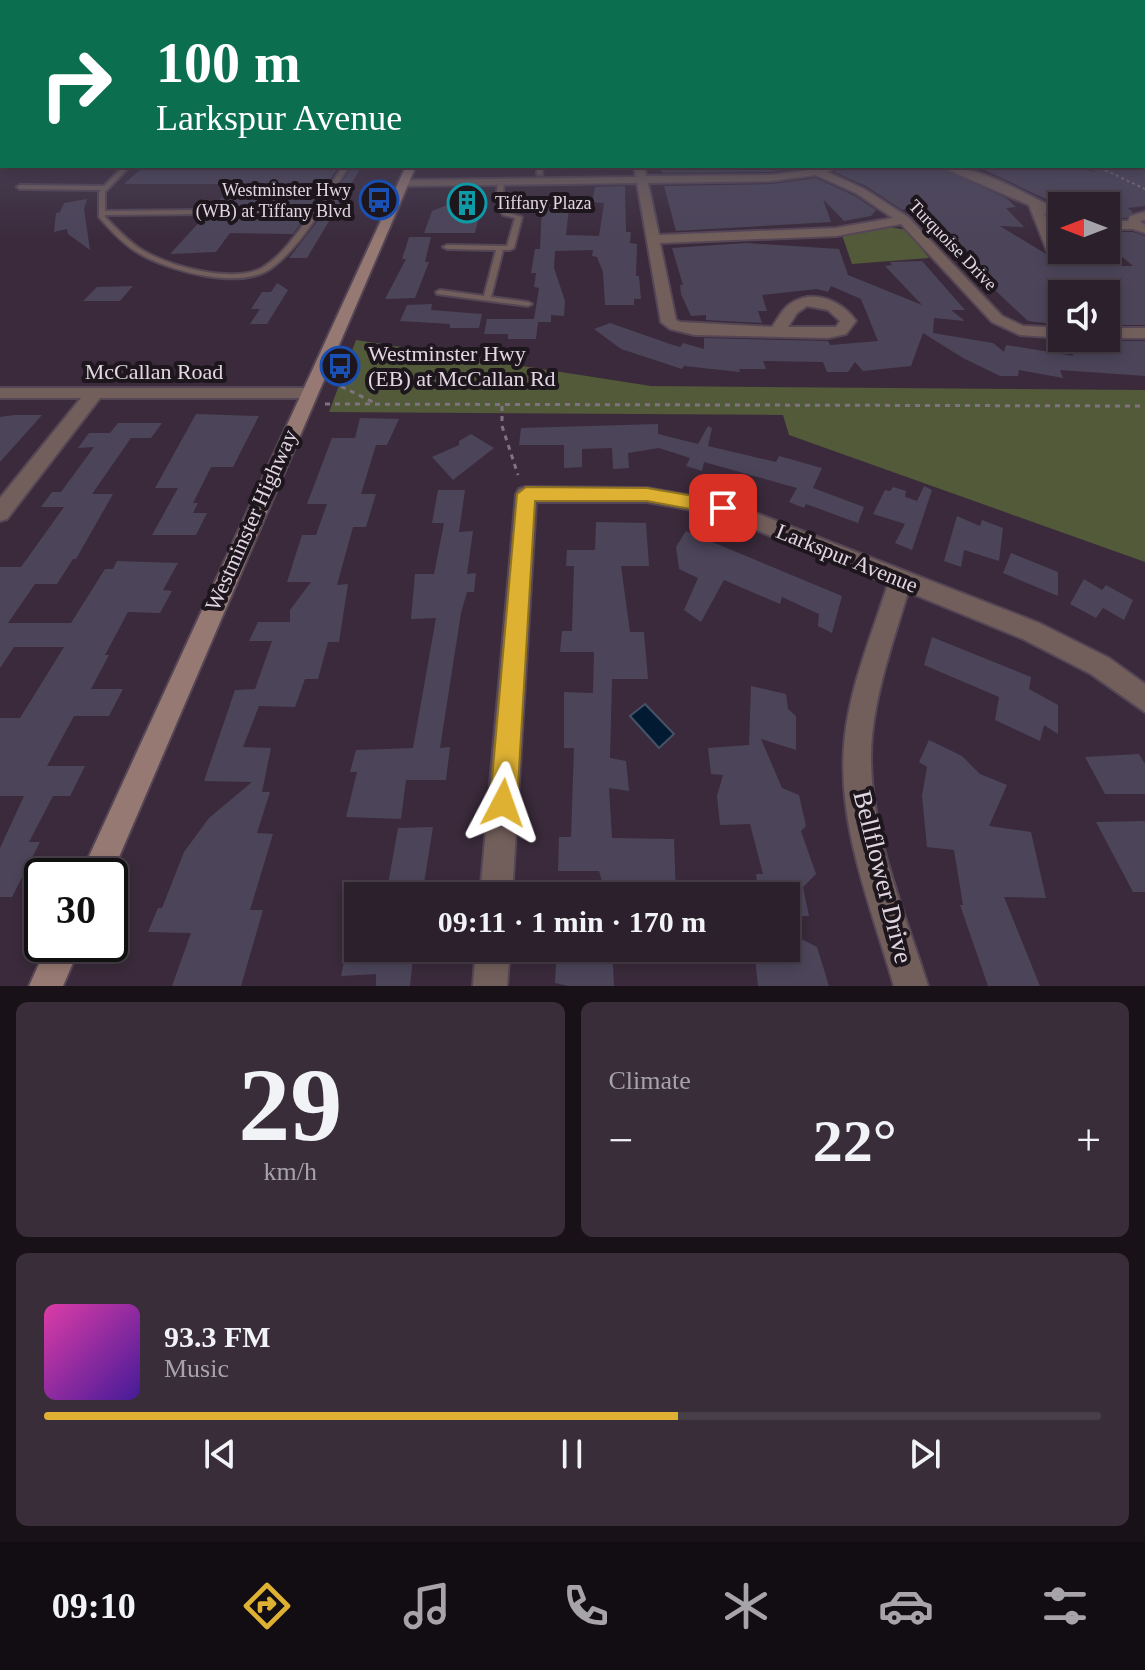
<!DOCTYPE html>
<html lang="en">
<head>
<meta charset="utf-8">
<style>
	body { margin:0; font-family:Georgia,serif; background:#382d38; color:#f1f3f6; height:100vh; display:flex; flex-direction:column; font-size:30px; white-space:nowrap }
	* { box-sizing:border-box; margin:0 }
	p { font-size:26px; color:#a6a3a9 }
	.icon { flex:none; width:44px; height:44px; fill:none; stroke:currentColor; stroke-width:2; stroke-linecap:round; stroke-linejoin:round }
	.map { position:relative; height:986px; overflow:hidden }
	.sheet { display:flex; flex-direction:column; gap:16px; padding:16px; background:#181218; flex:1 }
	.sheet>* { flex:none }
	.guide { position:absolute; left:0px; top:0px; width:1146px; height:168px; box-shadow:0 4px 12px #0003,0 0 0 2px #483e48; background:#0b6e4f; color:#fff; overflow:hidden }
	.needle { width:52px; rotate:270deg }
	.tools { position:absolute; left:1048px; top:192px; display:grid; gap:16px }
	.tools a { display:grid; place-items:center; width:72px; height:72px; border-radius:0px; background:#2c202c; box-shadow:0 4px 12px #0003,0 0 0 2px #483e48; font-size:40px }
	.speed { position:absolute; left:24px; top:858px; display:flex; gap:16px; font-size:40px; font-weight:700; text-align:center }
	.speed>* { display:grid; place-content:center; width:104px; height:104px; border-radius:50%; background:#2c202c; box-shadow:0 4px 12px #0003,0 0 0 2px #483e48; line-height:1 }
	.speed .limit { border:4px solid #111; border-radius:12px; background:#fff; color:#111 }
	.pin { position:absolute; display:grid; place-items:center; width:68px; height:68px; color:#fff; margin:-34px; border-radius:16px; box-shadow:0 4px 12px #0006 }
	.me { position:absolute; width:88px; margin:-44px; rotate:4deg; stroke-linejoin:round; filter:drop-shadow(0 0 6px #0008) }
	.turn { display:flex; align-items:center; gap:28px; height:168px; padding:0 24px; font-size:36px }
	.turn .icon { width:104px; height:104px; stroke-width:2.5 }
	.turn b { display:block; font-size:56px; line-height:68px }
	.big { font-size:60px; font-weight:700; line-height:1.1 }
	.sheet .card { flex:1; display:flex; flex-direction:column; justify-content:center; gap:12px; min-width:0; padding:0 28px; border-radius:12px; background:#382d38 }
	.sheet .dial { align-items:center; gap:0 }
	.dial b { font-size:104px; line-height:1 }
	.song { display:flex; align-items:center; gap:24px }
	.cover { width:96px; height:96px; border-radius:12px; background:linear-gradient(135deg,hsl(320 70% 55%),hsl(260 70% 35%)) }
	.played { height:8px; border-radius:4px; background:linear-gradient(90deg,#deb133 60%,#483e48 60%) }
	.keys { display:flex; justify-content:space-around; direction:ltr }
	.heat { display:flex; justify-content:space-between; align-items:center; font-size:44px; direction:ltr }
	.sheet .tiles { flex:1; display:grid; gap:16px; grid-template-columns:1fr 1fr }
	.card:last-child { grid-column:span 2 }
	.trip { position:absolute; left:344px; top:882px; width:456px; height:80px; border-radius:0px; background:#2c202c; box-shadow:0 4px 12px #0003,0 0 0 2px #483e48; font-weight:700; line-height:80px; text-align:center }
	.dock { display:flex; height:128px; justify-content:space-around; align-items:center; background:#120d12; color:#a6a3a9 }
	.dock .icon { width:56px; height:56px }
	.dock .selected { color:#deb133 }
	.dock b { font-size:36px; color:#f1f3f6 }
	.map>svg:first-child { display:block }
	.green { fill:#525a39 }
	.water { fill:#031b32; stroke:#465366; stroke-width:2 }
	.building { fill:#4c455a }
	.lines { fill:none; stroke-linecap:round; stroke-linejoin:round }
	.lane-casing { stroke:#554656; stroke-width:4 }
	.street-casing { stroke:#554656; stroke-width:4 }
	.secondary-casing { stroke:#554656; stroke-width:4 }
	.path-far1 { stroke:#807381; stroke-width:2; stroke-dasharray:3 3; stroke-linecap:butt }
	.path { stroke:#807381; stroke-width:3; stroke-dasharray:5 5; stroke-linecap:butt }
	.lane { fill:#725f5b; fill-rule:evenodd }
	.street { fill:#725f5b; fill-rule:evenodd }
	.secondary { fill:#967972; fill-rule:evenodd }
	.route { fill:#deb133; stroke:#907321; stroke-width:2 }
	.labels { text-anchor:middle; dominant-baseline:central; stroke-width:8; stroke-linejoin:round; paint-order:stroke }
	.far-poi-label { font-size:18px; fill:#e1d6e1; stroke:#1d161d; text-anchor:end }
	.far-street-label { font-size:18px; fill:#e1d6e1; stroke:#1d161d }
	.poi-label { font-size:22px; fill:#e1d6e1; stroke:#1d161d; text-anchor:start }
	.street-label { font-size:22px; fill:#e1d6e1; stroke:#1d161d }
	.near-street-label { font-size:26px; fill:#e1d6e1; stroke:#1d161d }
</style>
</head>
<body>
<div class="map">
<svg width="1145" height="986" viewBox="0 0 1145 986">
	<rect width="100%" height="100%" fill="#3a2a3b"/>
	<!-- green -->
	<path class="green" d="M888,227L907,230L929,258L852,264L842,235Z
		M356,340L651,386L1145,390V562L789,435L783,415L329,412Z"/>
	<!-- water -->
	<path class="water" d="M645,704L674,734L659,748L630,716Z"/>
	<!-- building -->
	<path class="building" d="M144,166L251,167L339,166L313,206L213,207L229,189H222L225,184H124Z
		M352,166H362L307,258H289L316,223Z
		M660,166H816L772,172L662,173Z
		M842,166H936L1006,198L1016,207L1006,208L1024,227L1000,226L1061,263L1079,266H1133L1106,243V232H1133L1145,236V325H1106V294H1062V325L1028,321L965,262L945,248H951L921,214L910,208L902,210L866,186L834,172Z
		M976,166H1076L1094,172L1103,166H1145V206L1128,208L1133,212L1126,218H1106V206H1063L1054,198L1048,200Z
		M816,178L855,196L876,210L871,216L844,221L823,199L831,222L676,231L664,186L772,184Z
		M625,186L626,232H631L630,243L637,244L636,276H639L641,299H634V305H605L603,272L597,257L592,256L593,250L555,251L554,268L565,301L564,316L551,315V322H538L536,339H508V334H484L487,319H534L539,288L534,287L536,273H531L535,249H540L542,204H559L560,208H569L566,235L599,236L604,203L592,202L595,187Z
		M473,195H484L475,233H424L432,211Z
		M87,199L84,209L90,250L68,234L67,229L54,232L56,213L60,212L64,203Z
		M306,216L293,234L230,233L216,252L170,254L204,217Z
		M409,237H431L425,262H429L415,298L385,299L406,259H402Z
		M746,243L839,249L848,275L922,305L885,266L892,265L890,262L922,261L965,310H951L965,321L934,318L933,333L993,343L1004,352L1006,345L1074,356L1065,346L1106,349V341H1145V376L1060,370L1063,378L1019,370L1018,376H1000L963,358L923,333L911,366L863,371L855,362L848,372H827L823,362L763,361L766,369H739L740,372L684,366L682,369L621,349L594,329L610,323L670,344L680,347L683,343L704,349V338L828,341L830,345L878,341L861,299L831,286L828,292L817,289L762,295L767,311H758L762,323L706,320V315L691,316L681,294L680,285H683L672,248Z
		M277,283L288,290L267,324H250L260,309H251L262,292H271Z
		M133,286L120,301H83L97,287Z
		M432,304L431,310L482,314L479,328H450V324L400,321L407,305Z
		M196,414L259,416L233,467H211L193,503H198L193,513H207L196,535H152L178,488H155Z
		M14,415H42L0,462V417Z
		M360,418L399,419L387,445H376L361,494H376L366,527H353L337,585L348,584L339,642H328L318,679H305L295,707L259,706L243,747L271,748L262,792H270L257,833L273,834L250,910H263L241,986H172L191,933L148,932L158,908H162L184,852L209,818L252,782L204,781L235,690L255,689L272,641H249L258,622H290V610L311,582H287L302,535H316L327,504H307L332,438H355Z
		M118,423H162L151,438H131L92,494H113L76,559H73L57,584H35L8,623H71L105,569H113L117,561L178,563L163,590L172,591L160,613L128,612L105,655H109L91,689H123L109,716H74L47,766H85L70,796H53L29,842H40L12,897H0V848L24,796H0V718H20L64,647H14L0,668V567H21L64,507H41L52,492H61L94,447L78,448L89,433H110Z
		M658,424V434L698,444L708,426L712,428L708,446L776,462L779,456L822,468L813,488L864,507L858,523L806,504L804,508L789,502L797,488L704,462L702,471L686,466L690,458L659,448L628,453L629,468L613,469L612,448L582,449V467L564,468V445H519L521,428Z
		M471,434L494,448L453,480L432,457L459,445V441Z
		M924,486L932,490L912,550L895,543L905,524L873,514L885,490L890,491L893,487L906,491L905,497L917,501Z
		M438,490H465L459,532L473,531L467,574L476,573L474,592H467L461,613L440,748L450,747L446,780H406L401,819L346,817L357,772H350L356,750L413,748L436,618L411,619L415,574H434L444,523H432Z
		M957,516L980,526L982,520L1003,528L999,561L964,550L961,567L944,561Z
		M596,522L646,523L649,566H621L630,632H644L648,679H612L610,758L626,761L629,791L609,788L612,838L674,839L676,896H606L599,871H558L559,837H571L574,748H564V692L593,693L594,652H560L562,631H572L574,566H566L567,550H595Z
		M686,531L842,596L832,633L818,626L819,614L782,597L780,604L724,580L701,622L684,610L698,578L679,569L676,547Z
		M1011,553L1058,572V596L1003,573Z
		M1084,579L1102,590L1106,585L1133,600L1124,620L1103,608L1096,618L1070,604Z
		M932,637L1031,677L1029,689L1058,705V734L1044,725L1040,741L995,720L999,697L924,665Z
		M751,686L786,694L788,709L796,716V750L761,739L782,788L799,795L806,826L801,831L816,874L803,887L809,916H786V896H759L756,874H763L750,824L720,825L717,796L723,775L711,774L708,748L749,745Z
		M929,740L962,756L980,774L1007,785L989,826L1031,832L1046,898L1004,897L1040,986H988L960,905H963L954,850L927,847L922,796L927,767L919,762Z
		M1139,754L1145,764V794H1105L1085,757Z
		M1145,821V892H1133L1096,822Z
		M433,827L422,896H386L398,828Z
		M786,931L817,947L829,986H758L754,948H786Z
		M347,948H414L410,986H376V974L341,976Z
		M557,948H612L614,986H568L555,983Z"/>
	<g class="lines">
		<defs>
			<path id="lane" d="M124,166H130L105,192V211L315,209L343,166H349C329,197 301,248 270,269C239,290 170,271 140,254C124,245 111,231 99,217V192L101,190L20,189L17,187L20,185L104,186ZM312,213C298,232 282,256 262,268C232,284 169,266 142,250C128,241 117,229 105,217V215Z
				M537,166H543L542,175L537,174Z
				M501,181L504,183L502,200L508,213L522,217L514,248L510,250H503L491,297L528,302L532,304L528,306L437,294L436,292L440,290L484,296L496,250L447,249L443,247L447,245L507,246L515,218L503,215L496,200L498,183Z"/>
			<path id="street" d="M634,166H644L646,176L772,175L839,166L827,172L864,189L908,217L1002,316L1023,326L1062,328V338L1020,335L992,322L901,224L836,236L660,243L676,320L680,322L772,327C778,319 783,307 793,302C815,289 843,302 856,321L846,334L828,338L695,335L670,329L661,322L637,183L404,186L398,183L404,180L636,177ZM816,175L856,193L893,218L836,228L659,235L648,183L772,181ZM807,306L828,310L840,321L836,327H788L797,313Z
				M939,166C981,166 1025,194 1062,212V221L1044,213L1062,250L1089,254L1106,249L1109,255L1083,262L1047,251L1029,205Z
				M1079,166H1100L1095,169Z
				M1145,212V220L1140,221L1145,225V233L1133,229H1106V221H1128L1130,216Z
				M1106,328H1145V338H1106Z
				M0,388H307L316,393L307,398H100L7,519L0,521V498L81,398H0Z
				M526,487L647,488L730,503L1039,623L1109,658L1145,684V712L1091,674L1023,639L908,592C894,639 877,686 872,735C864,820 903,906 928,986H894C871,906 835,821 845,736C851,684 872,634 888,584L720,515L647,502H536L512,896H480L516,494L519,489Z
				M476,948H510L507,986H473Z"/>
			<path id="secondary" d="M406,166H416L110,878L80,876Z
				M48,944H81L63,986H29Z"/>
		</defs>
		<!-- lane casing -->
		<use href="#lane" class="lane-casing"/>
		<!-- street casing -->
		<use href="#street" class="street-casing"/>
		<!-- secondary casing -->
		<use href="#secondary" class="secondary-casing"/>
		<!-- path-far1 -->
		<path class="path-far1" d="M1105,170L1145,189"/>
		<!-- path -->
		<path class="path" d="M332,382L375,403
			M325,404L1145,406
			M502,406V426L518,475"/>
		<!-- lane -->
		<use href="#lane" class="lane"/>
		<!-- street -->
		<use href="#street" class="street"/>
		<!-- secondary -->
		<use href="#secondary" class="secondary"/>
	</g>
	<!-- sky -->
	<linearGradient id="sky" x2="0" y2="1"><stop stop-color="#201720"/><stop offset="0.43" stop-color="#4f4a60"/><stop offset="1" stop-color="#4f4a60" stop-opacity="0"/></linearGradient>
	<rect width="1145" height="241" fill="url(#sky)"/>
	<!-- route -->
	<path class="route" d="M526,487L647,488L723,501L732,508L723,515L647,501H535L517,803L513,812L503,816L494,812L490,803L517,494Z"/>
	<!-- icons -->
	<defs>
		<symbol id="bus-ring" viewBox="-11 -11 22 22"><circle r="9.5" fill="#1d161d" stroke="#1a4fb4" stroke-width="1.5"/><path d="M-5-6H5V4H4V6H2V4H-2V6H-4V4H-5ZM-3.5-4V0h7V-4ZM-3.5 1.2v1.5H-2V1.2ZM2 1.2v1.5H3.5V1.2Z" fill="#1a4fb4"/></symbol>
		<symbol id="building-ring" viewBox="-11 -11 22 22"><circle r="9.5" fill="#1d161d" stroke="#0f9aa8" stroke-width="1.5"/><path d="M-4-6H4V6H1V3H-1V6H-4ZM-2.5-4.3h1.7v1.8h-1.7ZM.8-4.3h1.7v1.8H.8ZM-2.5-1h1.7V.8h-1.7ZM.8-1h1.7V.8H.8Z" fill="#0f9aa8"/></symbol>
	</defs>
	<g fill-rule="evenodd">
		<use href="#bus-ring" x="357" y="178" width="44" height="44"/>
		<use href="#building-ring" x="445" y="181" width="44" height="44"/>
		<use href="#bus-ring" x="318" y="344" width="44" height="44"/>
	</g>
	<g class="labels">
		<!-- far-poi labels -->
		<g class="far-poi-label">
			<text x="351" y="190">Westminster Hwy<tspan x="351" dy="21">(WB) at Tiffany Blvd</tspan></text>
			<text x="495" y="203" text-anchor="start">Tiffany Plaza</text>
		</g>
		<!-- far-street labels -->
		<g class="far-street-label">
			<text transform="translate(953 245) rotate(46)">Turquoise Drive</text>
		</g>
		<!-- poi labels -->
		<g class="poi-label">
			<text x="368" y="353">Westminster Hwy<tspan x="368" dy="25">(EB) at McCallan Rd</tspan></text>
		</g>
		<!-- street labels -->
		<g class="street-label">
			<text x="154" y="371">McCallan Road</text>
			<text transform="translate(251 520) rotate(-66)">Westminster Highway</text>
			<text transform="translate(847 558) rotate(22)">Larkspur Avenue</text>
		</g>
		<!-- near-street labels -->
		<g class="near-street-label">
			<text transform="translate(883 877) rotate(76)">Bellflower Drive</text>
		</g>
	</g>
</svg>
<div class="tools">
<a><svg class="needle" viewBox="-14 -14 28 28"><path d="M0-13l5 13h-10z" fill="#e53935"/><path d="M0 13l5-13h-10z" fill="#a6a3a9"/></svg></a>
<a><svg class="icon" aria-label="sound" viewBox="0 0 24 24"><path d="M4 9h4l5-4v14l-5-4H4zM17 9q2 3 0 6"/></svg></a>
</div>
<div class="speed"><div class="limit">30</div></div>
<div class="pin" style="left:723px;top:508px;background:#d93025"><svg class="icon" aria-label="arrive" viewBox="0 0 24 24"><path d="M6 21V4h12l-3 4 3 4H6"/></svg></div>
<svg class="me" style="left:503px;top:803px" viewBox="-20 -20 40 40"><path d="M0-17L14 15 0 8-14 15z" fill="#deb133" stroke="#fff" stroke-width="4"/></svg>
<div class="trip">09:11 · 1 min · 170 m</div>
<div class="guide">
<div class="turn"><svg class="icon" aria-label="right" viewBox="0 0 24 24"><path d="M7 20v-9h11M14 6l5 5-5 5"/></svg><div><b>100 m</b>Larkspur Avenue</div></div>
</div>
</div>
<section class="sheet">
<div class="tiles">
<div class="card dial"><b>29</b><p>km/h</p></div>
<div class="card"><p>Climate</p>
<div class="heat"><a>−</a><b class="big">22°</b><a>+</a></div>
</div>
<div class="card">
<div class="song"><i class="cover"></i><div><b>93.3 FM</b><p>Music</p></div></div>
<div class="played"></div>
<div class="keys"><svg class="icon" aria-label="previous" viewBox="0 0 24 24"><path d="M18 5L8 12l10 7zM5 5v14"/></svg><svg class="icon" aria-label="pause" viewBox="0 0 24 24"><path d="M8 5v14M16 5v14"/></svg><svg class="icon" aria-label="next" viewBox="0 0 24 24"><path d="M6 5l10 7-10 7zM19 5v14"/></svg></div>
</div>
</div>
</section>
<nav class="dock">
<b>09:10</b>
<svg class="icon selected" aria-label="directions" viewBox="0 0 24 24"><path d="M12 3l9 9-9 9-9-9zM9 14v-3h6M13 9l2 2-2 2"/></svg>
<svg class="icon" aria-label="music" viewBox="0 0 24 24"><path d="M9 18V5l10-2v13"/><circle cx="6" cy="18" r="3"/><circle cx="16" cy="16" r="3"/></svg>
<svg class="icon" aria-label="phone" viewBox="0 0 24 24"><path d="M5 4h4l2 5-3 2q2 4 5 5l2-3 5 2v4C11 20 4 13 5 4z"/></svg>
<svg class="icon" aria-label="climate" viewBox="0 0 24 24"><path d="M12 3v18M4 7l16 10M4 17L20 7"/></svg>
<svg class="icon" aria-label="car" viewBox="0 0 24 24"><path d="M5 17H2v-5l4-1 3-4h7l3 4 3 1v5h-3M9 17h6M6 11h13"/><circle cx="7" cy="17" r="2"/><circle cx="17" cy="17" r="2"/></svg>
<svg class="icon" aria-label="filters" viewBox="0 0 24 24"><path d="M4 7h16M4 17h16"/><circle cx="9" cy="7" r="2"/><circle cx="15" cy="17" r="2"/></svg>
</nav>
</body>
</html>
